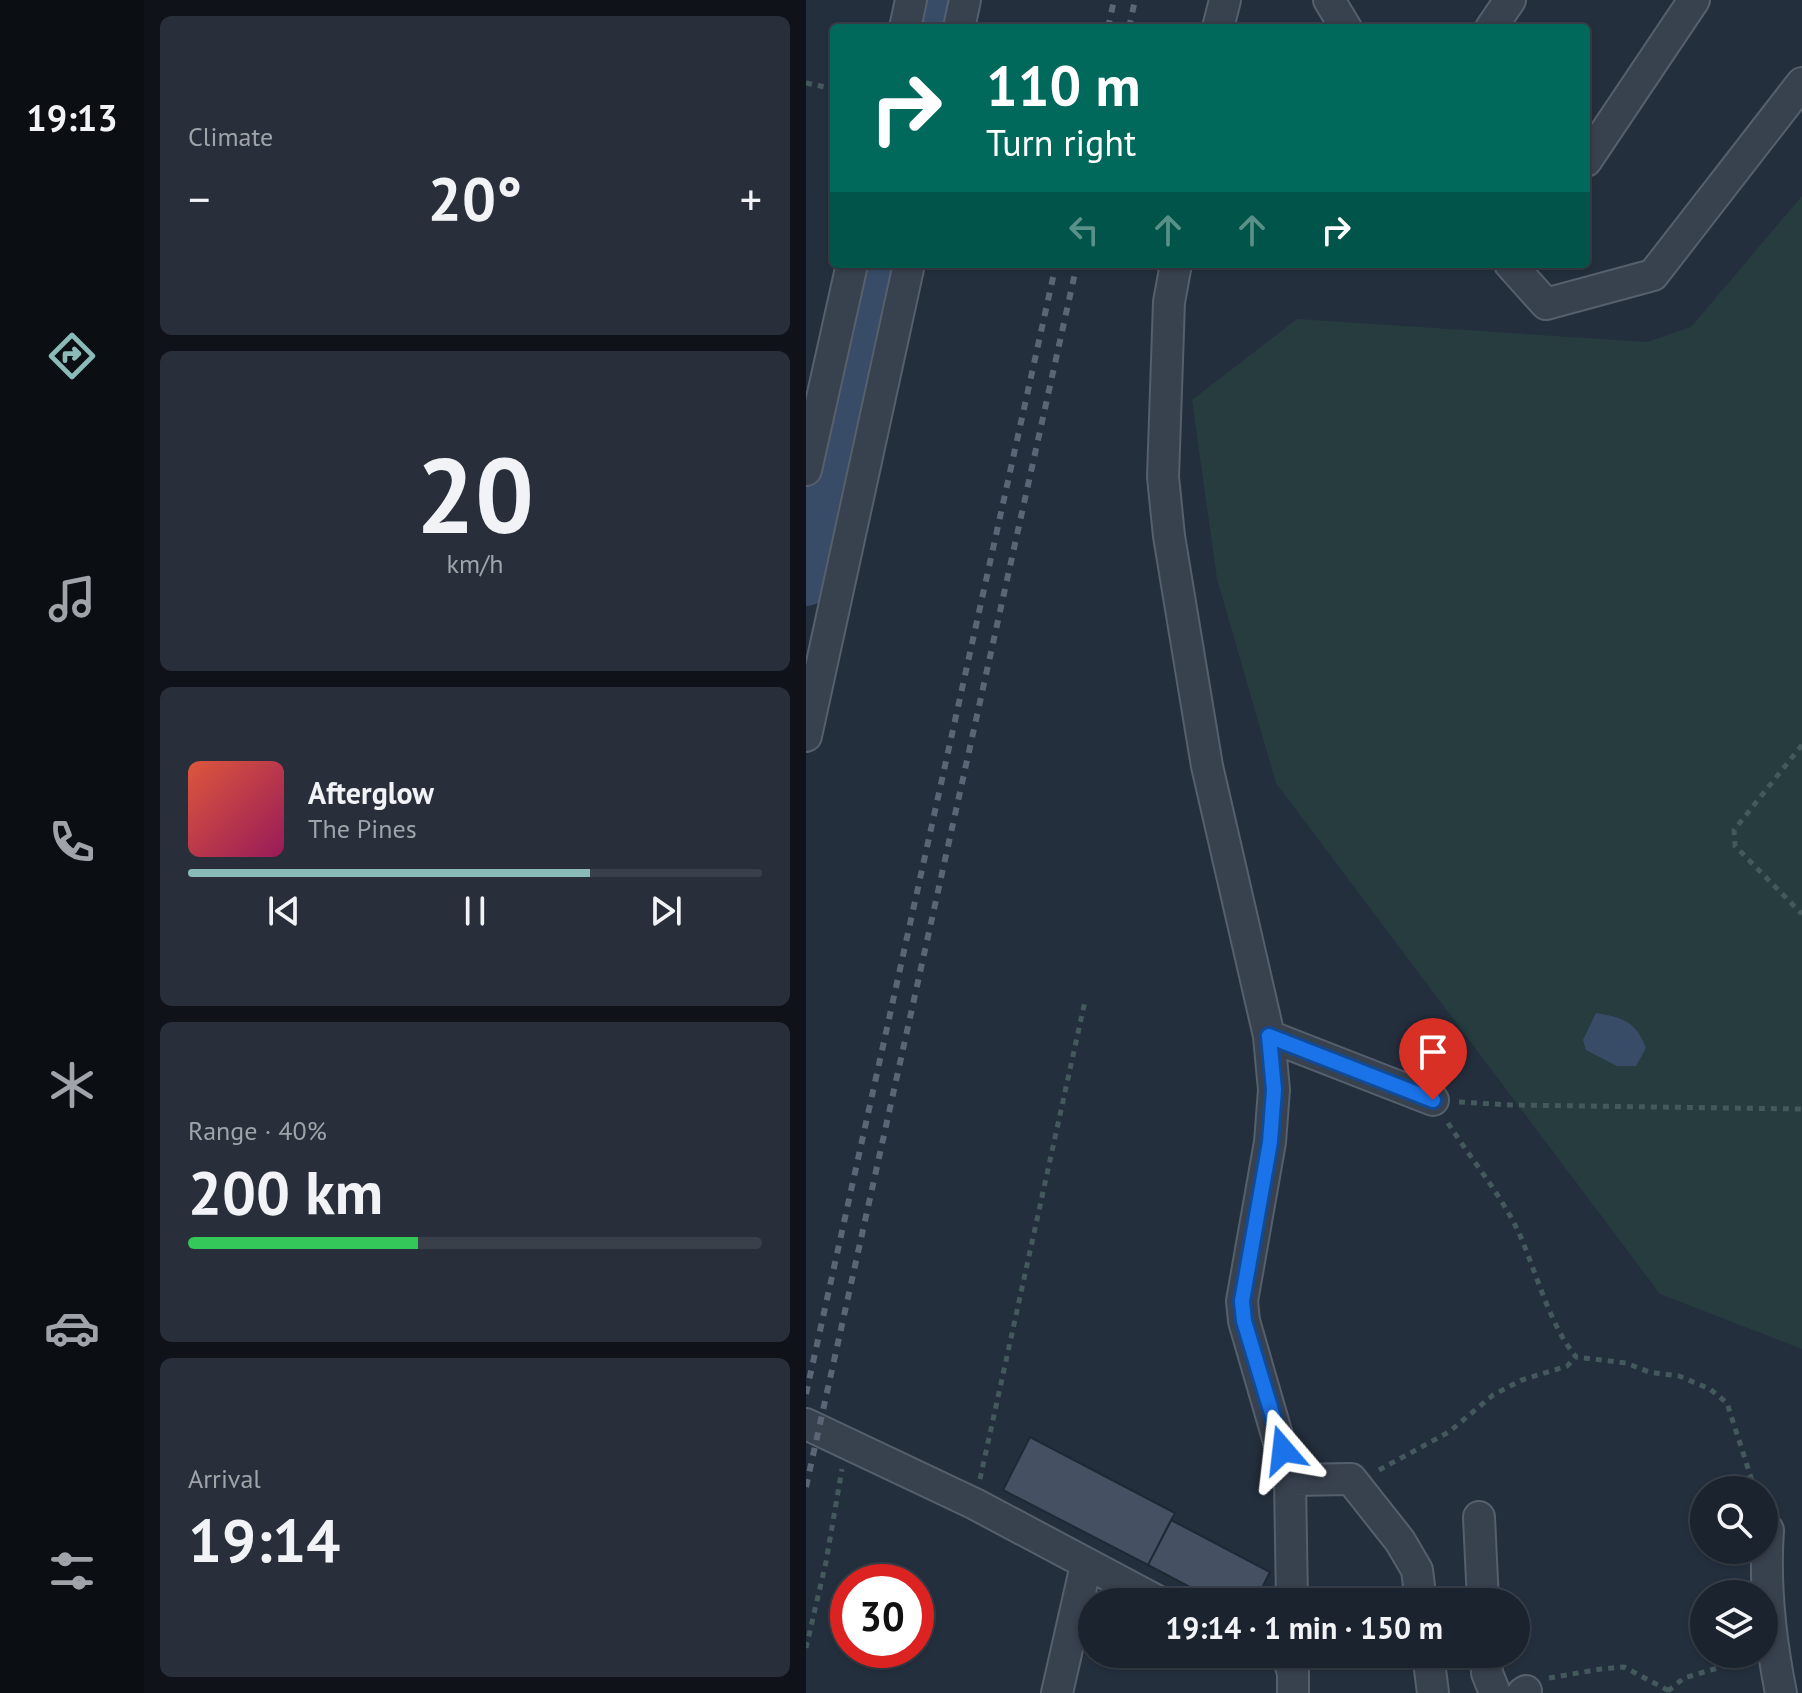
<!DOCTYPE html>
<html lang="en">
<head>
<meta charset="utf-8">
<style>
	body { margin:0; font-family:"PT Sans",sans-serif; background:#282f3a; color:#f1f3f6; height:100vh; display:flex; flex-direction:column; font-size:30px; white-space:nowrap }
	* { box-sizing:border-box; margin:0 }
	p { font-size:26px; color:#a0a4aa }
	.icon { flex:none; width:44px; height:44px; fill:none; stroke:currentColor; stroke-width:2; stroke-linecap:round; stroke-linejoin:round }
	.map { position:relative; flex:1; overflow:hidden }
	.sheet { display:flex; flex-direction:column; gap:16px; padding:16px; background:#0f1319; width:662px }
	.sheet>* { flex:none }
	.guide { position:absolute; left:24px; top:24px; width:760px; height:244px; border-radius:8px; box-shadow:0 2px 6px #0004,0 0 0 2px #39404a; background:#00695c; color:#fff; overflow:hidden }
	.buttons { position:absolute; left:884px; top:1476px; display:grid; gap:16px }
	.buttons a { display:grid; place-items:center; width:88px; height:88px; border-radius:50%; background:#1b232e; box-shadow:0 2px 6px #0004,0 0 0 2px #39404a; font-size:40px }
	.speed { position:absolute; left:24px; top:1564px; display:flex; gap:16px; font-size:40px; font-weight:700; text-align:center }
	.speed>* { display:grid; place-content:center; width:104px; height:104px; border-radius:50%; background:#1b232e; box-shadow:0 2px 6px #0004,0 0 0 2px #39404a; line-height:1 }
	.speed .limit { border:12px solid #d22; background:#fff; color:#111 }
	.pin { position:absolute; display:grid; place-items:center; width:68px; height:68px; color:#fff; margin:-82px -34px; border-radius:50% 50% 50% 0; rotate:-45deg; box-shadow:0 0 8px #0007 }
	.pin .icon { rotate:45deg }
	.me { position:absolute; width:88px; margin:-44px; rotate:343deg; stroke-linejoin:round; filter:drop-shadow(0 0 6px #0008) }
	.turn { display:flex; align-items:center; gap:28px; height:168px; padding:0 24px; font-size:36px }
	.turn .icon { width:104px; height:104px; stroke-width:2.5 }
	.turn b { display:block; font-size:56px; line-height:68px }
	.lanes { display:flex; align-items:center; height:76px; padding:0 24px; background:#0003; justify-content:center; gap:40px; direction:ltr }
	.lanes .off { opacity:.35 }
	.big { font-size:60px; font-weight:700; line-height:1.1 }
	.sheet .card { flex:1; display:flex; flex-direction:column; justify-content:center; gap:12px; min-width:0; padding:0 28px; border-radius:12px; background:#282f3a }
	.sheet .dial { align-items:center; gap:0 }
	.dial b { font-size:104px; line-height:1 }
	.song { display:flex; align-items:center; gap:24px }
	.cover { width:96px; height:96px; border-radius:12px; background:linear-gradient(135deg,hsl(10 70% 55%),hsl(330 70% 35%)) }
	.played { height:8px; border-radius:4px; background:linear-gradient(90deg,#8bbbb9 70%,#39404a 70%) }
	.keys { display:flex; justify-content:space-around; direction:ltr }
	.heat { display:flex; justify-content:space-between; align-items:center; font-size:44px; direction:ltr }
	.charge { height:12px; border-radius:6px; background:linear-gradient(90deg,#34c759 40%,#39404a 0) }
	.trip { position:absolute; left:272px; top:1588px; width:452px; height:80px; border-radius:40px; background:#1b232e; box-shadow:0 2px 6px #0004,0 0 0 2px #39404a; font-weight:700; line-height:80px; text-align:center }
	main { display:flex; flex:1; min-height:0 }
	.tabs { display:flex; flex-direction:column; width:144px; justify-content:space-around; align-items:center; background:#0b0e12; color:#a0a4aa }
	.tabs .icon { width:56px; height:56px }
	.tabs .selected { color:#8bbbb9 }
	.tabs b { font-size:36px; color:#f1f3f6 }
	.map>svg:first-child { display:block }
	.green { fill:#263c3f }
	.water { fill:#394c67 }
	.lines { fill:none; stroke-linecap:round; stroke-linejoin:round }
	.river { stroke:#394c67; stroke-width:48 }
	.building { fill:#455162; stroke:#1f2835; stroke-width:2 }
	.street-casing { stroke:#565f6c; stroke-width:34 }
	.path { stroke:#44595c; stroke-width:5; stroke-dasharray:6 6; stroke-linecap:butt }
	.street { stroke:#38414e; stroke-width:30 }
	.rail { stroke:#5a6575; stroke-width:6; stroke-dasharray:8 8; stroke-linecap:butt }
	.route-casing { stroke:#114b97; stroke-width:20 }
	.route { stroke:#1a73e8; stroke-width:14 }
</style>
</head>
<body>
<main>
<nav class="tabs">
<b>19:13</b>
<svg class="icon selected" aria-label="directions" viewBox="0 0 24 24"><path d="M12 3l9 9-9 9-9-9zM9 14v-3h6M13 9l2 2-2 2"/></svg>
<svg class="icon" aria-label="music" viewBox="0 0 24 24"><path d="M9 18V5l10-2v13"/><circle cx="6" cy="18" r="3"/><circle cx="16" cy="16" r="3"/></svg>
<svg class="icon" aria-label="phone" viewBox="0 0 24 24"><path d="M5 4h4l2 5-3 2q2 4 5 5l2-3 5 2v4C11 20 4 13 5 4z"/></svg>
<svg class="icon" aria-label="climate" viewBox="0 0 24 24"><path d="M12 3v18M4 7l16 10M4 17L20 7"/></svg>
<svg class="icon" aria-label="car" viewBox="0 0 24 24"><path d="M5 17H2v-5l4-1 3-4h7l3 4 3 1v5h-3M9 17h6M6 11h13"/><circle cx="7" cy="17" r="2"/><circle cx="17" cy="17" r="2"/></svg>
<svg class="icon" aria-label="filters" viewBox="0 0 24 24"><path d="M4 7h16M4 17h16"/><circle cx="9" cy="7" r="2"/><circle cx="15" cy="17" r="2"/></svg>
</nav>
<section class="sheet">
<div class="card"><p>Climate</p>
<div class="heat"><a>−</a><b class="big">20°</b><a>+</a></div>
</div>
<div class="card dial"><b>20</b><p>km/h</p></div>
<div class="card">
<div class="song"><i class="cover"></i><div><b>Afterglow</b><p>The Pines</p></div></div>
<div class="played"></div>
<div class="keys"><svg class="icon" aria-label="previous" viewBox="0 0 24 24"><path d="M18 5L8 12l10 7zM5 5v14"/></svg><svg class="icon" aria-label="pause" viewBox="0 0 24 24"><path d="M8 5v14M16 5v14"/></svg><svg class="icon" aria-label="next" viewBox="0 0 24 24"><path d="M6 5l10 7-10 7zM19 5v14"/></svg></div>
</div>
<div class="card"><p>Range · 40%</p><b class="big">200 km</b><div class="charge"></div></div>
<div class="card"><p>Arrival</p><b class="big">19:14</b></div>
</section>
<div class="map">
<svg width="996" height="1693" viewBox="0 0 996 1693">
	<rect width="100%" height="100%" fill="#242f3e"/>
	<!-- green -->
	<path class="green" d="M996,196V1349L854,1294L470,783L411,579L386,400L491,319L841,342L885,327Z"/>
	<!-- water -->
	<path class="water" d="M790,1013C818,1018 829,1021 840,1048L830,1066H811L780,1050L777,1040Z"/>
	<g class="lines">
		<!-- river -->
		<path class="river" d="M121,28L127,0
			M0,582L69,264"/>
	</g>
	<!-- building -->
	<path class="building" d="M224,1437L369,1513L342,1565L197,1490Z
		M365,1520L464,1572L449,1602H412L342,1565Z"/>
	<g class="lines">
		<defs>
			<path id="street" d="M523,0L540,28
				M99,28L105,0
				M153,28L159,0
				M412,28L419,0
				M685,28L704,0
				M780,161L888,0
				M370,264L363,302L357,477L363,536L401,766L463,1036L468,1090L464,1142L436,1301L438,1321L484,1480L486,1602
				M704,264L740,304L847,275L996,83
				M0,470L46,264
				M0,736L103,264
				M463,1036L627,1100
				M0,1424L169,1504L353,1602
				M484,1480L545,1479L594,1541L611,1570L615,1602
				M673,1517L677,1602
				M962,1530C958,1586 964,1638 975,1693
				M481,1654L487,1673V1693
				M622,1654L627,1693
				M680,1654L681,1673L689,1693
				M251,1693L280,1565
				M717,1693L720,1691"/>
		</defs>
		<!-- street casing -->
		<use href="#street" class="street-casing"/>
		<!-- path -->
		<path class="path" d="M0,83L28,89
			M996,745L928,830L929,846L996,914
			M653,1102L704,1105L996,1109
			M642,1123C665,1159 694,1193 713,1233C730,1271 743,1324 770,1357L820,1363L843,1372L873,1376L904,1389L921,1403L949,1490
			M573,1470L643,1432L687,1395L716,1380L761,1366L770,1357
			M174,1479L279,1001
			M0,1648L20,1562L36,1469
			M743,1678L795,1669L818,1667L867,1693
			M862,1691L878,1678L942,1659"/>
		<!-- street -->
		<use href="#street" class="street"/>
		<!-- rail -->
		<path class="rail" d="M302,28L308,0
			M323,28L329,0
			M0,1394L250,264
			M0,1487L271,264"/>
	</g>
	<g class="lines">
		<defs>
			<path id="route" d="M477,1450L438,1321L436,1301L464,1142L468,1090L463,1036L627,1100"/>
		</defs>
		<!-- route casing -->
		<use href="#route" class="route-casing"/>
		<!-- route -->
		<use href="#route" class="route"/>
	</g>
</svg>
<div class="buttons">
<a><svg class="icon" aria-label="search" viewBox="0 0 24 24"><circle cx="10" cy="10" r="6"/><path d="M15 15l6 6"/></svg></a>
<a><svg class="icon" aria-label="layers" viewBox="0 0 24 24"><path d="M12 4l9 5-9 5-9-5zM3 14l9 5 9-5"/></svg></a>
</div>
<div class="speed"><div class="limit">30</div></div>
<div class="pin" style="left:627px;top:1100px;background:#d93025"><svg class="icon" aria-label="arrive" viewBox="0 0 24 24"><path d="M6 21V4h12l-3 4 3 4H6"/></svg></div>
<svg class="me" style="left:477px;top:1450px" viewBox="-20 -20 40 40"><path d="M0-17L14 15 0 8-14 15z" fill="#1a73e8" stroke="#fff" stroke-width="4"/></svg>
<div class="trip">19:14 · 1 min · 150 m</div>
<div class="guide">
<div class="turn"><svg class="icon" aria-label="right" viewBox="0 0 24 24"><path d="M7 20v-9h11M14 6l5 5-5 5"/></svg><div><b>110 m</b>Turn right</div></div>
<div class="lanes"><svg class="icon off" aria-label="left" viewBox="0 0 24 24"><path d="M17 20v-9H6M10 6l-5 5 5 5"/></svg><svg class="icon off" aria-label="ahead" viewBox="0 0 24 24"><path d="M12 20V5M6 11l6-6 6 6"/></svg><svg class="icon off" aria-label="ahead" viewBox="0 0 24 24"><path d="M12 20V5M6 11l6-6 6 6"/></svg><svg class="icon" aria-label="right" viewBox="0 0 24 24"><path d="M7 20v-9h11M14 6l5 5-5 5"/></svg></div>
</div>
</div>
</main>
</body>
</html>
